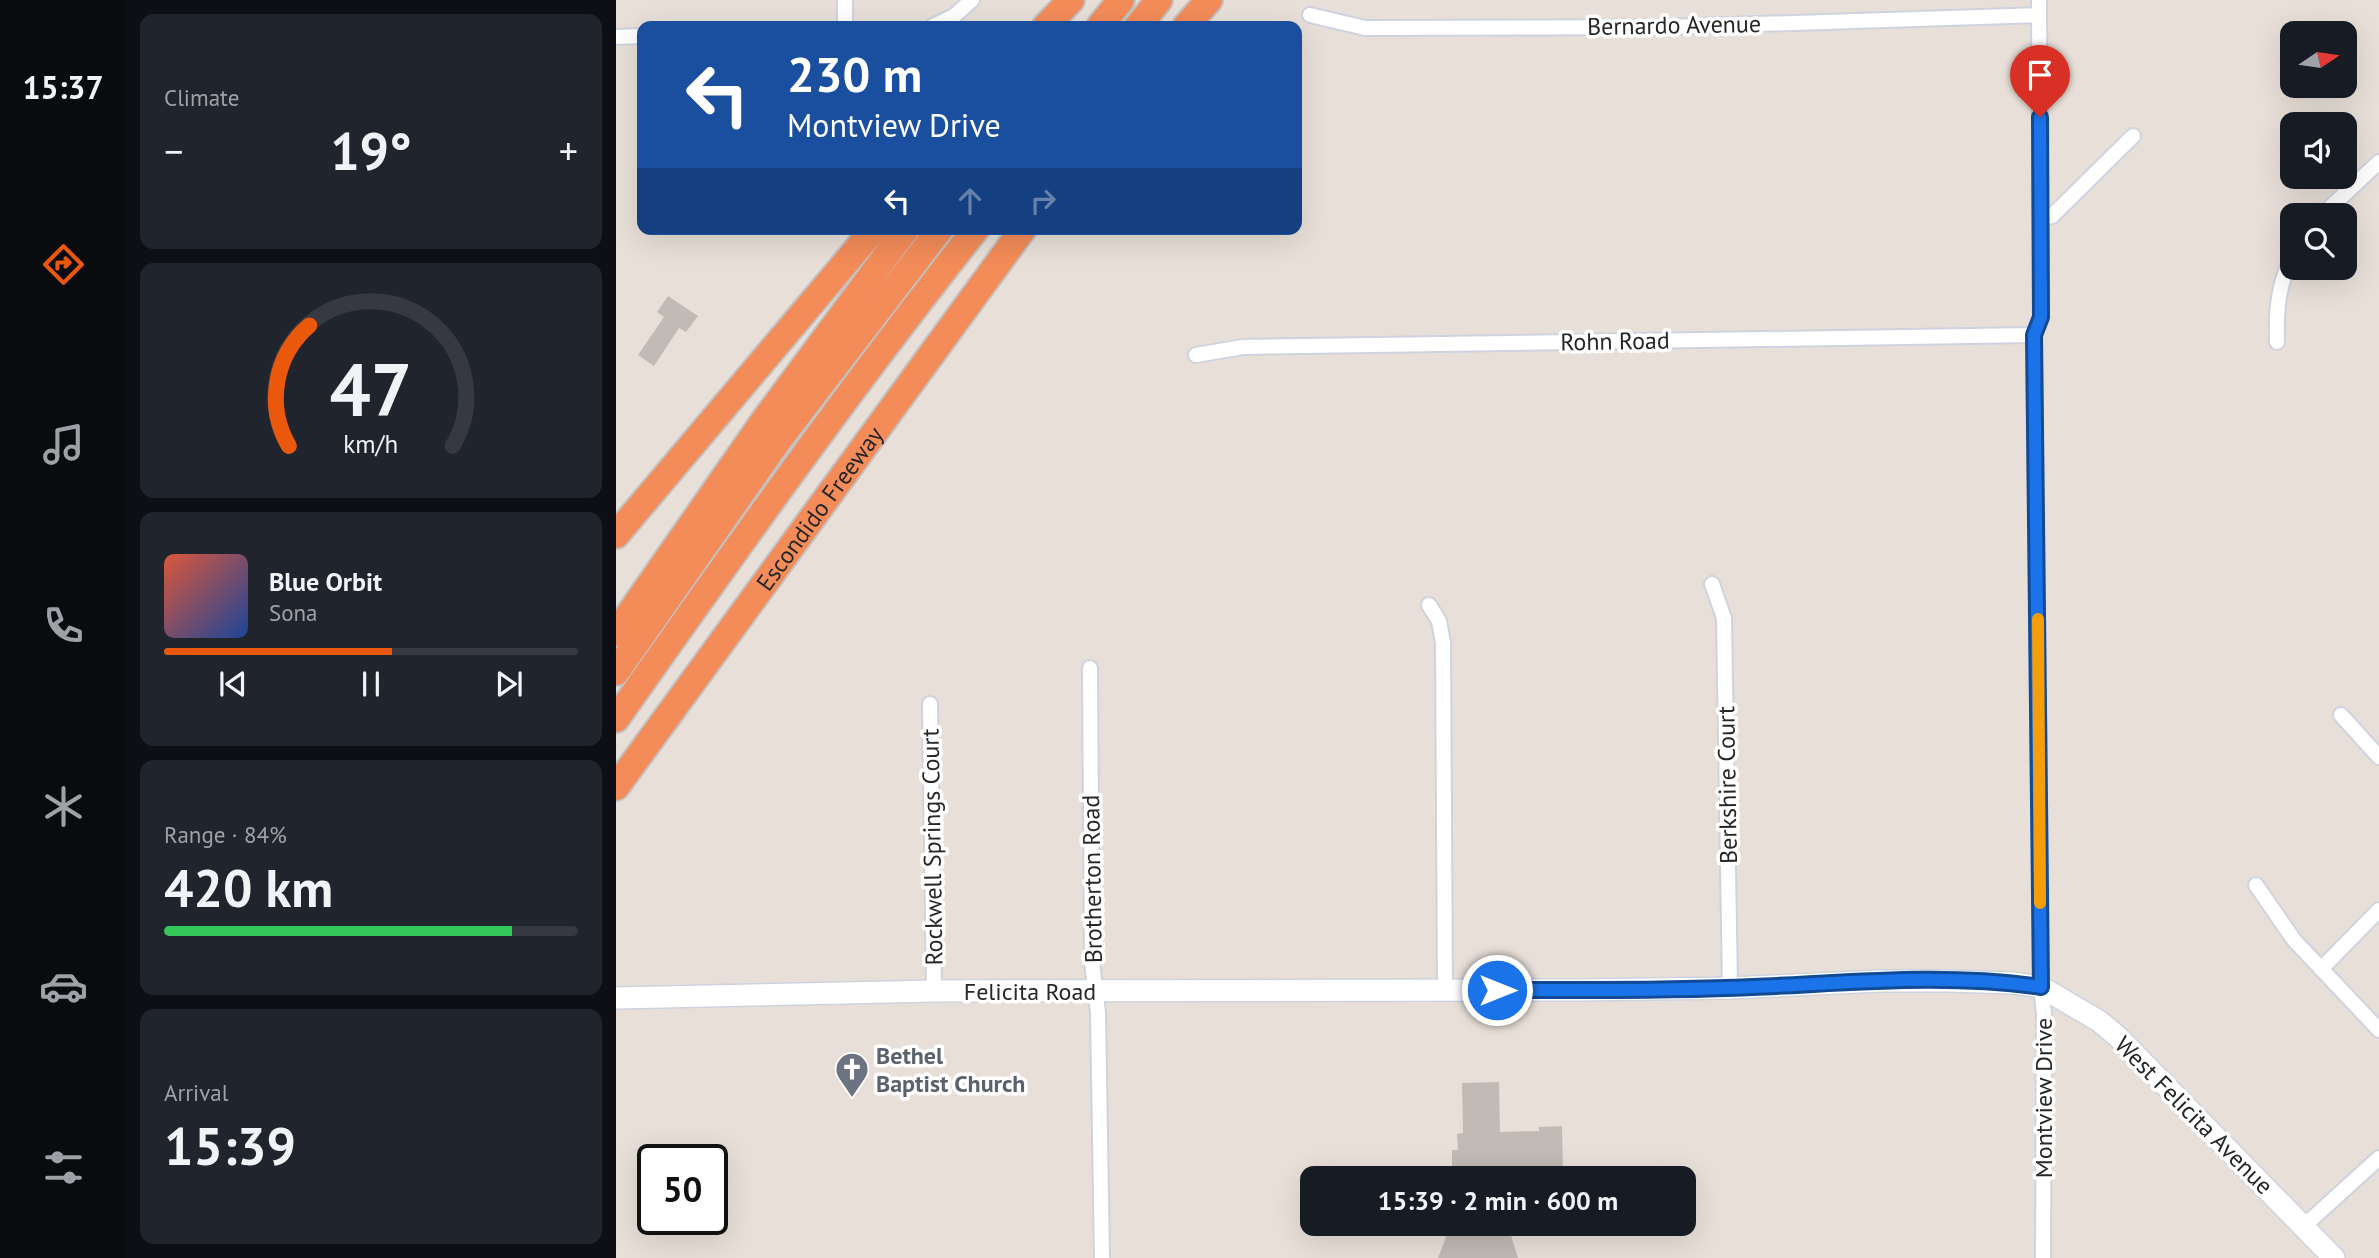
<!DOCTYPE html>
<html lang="en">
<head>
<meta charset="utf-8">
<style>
	body { margin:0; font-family:"PT Sans",sans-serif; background:#20242c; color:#f1f3f6; height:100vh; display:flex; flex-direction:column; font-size:26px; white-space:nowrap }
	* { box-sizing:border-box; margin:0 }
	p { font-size:23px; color:#9ea1a6 }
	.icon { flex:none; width:38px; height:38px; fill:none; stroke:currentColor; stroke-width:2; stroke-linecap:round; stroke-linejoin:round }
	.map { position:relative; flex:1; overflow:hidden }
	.side { display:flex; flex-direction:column; gap:14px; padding:14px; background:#0d0f14; width:490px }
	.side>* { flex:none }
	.guide { position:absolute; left:21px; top:21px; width:665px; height:214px; border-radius:14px; box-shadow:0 7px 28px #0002; background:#1a4fa0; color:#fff; overflow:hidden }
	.needle { width:46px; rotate:77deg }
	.controls { position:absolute; left:1664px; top:21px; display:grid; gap:14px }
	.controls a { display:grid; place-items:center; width:77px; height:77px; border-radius:14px; background:#171b24; box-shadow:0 7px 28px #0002; font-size:35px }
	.speed { position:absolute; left:21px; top:1144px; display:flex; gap:14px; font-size:35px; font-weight:700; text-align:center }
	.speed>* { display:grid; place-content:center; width:91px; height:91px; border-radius:50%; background:#171b24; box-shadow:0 7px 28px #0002; line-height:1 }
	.speed .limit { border:4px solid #111; border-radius:10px; background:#fff; color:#111 }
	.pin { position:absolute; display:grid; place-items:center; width:60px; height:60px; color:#fff; margin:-72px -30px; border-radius:50% 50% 50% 0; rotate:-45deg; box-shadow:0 0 7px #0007 }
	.pin .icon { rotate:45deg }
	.me { position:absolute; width:77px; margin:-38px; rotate:90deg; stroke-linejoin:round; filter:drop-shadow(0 0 5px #0008) }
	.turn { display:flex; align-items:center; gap:24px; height:147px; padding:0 35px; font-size:32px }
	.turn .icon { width:91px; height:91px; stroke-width:2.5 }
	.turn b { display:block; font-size:49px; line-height:60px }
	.lanes { display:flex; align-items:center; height:66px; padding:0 35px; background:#0003; justify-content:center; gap:35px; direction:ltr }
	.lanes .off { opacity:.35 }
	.big { font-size:52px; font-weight:600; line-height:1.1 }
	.side .card { flex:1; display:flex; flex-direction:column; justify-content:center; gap:10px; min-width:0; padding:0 24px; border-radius:14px; background:#20242c }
	.side .dial { align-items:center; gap:0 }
	.dial svg { height:182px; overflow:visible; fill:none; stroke:#363941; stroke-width:7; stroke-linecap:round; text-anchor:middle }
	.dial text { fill:#f1f3f6; stroke:none }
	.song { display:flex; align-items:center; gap:21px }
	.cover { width:84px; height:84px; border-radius:10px; background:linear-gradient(135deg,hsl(10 70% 55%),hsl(220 70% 35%)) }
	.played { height:7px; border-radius:4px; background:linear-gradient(90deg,#ea580c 55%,#363941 55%) }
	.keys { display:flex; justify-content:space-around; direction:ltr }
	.heat { display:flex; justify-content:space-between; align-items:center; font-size:38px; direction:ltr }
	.charge { height:10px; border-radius:5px; background:linear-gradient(90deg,#34c759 84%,#363941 0) }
	.trip { position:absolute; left:684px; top:1166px; width:396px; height:70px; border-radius:14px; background:#171b24; box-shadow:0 7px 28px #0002; font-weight:600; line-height:70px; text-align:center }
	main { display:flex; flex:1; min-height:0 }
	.menu { display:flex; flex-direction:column; width:126px; justify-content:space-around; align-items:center; background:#090b0e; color:#9ea1a6 }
	.menu .icon { width:49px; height:49px }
	.menu .active { color:#ea580c }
	.menu b { font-size:32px; color:#f1f3f6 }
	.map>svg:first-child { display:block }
	.building { fill:#c1bab5 }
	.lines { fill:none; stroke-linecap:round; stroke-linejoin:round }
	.street-casing { stroke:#ced3df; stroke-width:18 }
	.secondary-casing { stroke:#ced3df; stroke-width:24 }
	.highway-casing { stroke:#c2c2c2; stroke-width:30 }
	.street { stroke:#fff; stroke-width:14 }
	.secondary { stroke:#fff; stroke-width:21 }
	.highway { stroke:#f38c59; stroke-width:26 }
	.route-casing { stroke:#114b97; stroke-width:18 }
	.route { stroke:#1a73e8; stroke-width:12 }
	.slow { stroke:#f59e0b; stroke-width:12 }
	.labels { text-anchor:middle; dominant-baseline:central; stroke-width:7; stroke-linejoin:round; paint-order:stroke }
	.street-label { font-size:24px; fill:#262626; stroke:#fff }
	.worship-label { font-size:24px; font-weight:bold; fill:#5b616d; stroke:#fff; text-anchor:start }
</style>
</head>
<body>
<main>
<nav class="menu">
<b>15:37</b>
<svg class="icon active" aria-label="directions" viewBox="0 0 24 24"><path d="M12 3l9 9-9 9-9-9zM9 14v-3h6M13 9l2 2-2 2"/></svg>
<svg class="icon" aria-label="music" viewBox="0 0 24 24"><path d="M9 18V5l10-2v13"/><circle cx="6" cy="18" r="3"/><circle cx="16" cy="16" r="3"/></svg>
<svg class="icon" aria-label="phone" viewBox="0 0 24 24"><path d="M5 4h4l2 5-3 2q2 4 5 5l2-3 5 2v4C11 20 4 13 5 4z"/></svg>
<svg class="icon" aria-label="climate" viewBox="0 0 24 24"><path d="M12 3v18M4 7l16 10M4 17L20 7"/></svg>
<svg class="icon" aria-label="car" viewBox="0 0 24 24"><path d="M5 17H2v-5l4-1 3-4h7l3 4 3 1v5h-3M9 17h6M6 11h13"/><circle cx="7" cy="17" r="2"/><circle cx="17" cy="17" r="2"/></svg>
<svg class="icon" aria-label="filters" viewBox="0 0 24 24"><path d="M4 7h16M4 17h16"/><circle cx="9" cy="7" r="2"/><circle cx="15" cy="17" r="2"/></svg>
</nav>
<section class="side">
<div class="card"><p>Climate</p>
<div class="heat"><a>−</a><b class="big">19°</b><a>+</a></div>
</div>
<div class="card dial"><svg viewBox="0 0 100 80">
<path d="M14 69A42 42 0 1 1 86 69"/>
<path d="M14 69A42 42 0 0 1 23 16" stroke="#ea580c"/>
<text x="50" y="56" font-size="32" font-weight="700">47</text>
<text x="50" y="72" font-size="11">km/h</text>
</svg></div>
<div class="card">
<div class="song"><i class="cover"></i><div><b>Blue Orbit</b><p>Sona</p></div></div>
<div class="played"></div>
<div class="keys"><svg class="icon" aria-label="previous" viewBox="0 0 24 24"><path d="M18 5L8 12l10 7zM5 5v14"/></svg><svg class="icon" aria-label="pause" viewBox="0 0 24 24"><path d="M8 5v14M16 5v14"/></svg><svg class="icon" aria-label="next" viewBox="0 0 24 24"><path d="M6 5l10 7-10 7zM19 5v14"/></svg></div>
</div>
<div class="card"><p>Range · 84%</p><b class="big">420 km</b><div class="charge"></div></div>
<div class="card"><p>Arrival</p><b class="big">15:39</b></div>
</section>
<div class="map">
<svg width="1763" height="1258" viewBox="0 0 1763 1258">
	<rect width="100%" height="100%" fill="#e8e0d8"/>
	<!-- building -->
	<path class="building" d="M52,296L82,316L70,332L63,328L38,366L22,355L48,317L41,312Z
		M883,1082L884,1132L923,1131V1127L946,1126L947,1172H923V1168L883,1169V1178H848L847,1168H836V1150H842L841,1134L847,1133L846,1083Z
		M849,1223H884V1235L894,1232L902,1258H822L833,1229L849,1236Z"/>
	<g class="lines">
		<defs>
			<path id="street" d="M229,0V26
				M1423,0L1425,317L1418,335L1425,987L1428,1014L1427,1258
				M694,15L749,28L1050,27L1423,15
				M317,26L338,16L356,0
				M0,37L26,36
				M1706,215L1763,162
				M1424,219L1436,216L1517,136
				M1661,342C1660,309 1662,286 1676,257
				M580,355L627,347L1418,335
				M1096,584L1108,618L1114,988
				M813,605L823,621L827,643L829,990
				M474,668L476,962L482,1012L486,1258
				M314,704L318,991
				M1725,715L1763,757
				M1640,885L1678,940L1763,1030
				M1705,969L1763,910
				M1688,1226L1763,1158"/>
			<path id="secondary" d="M0,998L318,991L960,990L1114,988L1264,981H1332L1397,983L1425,987L1483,1021L1501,1036L1718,1258"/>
			<g id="highway">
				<path d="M430,26L455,0"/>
				<path d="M484,26L505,0"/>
				<path d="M522,26L543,0"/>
				<path d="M570,26L593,0"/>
				<path d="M0,535L258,229"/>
				<path d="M0,633L147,422L290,229"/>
				<path d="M0,672L164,438L324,229"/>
				<path d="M0,719C117,553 234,388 360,229"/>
				<path id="s1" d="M0,787L407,229"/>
			</g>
		</defs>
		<!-- street casing -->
		<use href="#street" class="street-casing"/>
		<!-- secondary casing -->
		<use href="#secondary" class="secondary-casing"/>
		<!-- highway casing -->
		<use href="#highway" class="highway-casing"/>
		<!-- street -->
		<use href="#street" class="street"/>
		<!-- secondary -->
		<use href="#secondary" class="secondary"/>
		<!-- highway -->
		<use href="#highway" class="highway"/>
	</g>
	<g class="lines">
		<defs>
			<path id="route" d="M881,990C967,990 1052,991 1137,987C1232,983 1330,973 1425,987L1418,335L1425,317L1424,117"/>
		</defs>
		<!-- route casing -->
		<use href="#route" class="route-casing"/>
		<!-- route -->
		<use href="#route" class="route"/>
		<!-- slow -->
		<path class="slow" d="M1422,619L1424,903"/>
	</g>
	<!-- icons -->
	<defs>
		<symbol id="church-pin" viewBox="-11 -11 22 30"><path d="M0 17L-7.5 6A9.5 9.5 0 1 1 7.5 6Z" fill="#6b7280" stroke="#fff"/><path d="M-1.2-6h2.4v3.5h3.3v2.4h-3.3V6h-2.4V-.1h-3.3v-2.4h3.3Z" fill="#fff"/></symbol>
	</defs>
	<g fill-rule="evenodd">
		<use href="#church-pin" x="217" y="1050" width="38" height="52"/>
	</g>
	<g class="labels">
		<!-- street labels -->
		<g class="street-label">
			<text transform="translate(1058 25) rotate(-1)">Bernardo Avenue</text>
			<text transform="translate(999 341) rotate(-1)">Rohn Road</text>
			<text stroke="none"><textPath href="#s1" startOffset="345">Escondido Freeway</textPath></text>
			<text transform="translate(1111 785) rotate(-91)">Berkshire Court</text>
			<text transform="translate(316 847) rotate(-91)">Rockwell Springs Court</text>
			<text transform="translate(476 879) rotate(-91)">Brotherton Road</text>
			<text x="414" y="991">Felicita Road</text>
			<text transform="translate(1427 1098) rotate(-90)">Montview Drive</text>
			<text transform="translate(1578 1115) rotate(45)">West Felicita Avenue</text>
		</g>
		<!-- worship labels -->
		<g class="worship-label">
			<text x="260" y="1055">Bethel<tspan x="260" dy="28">Baptist Church</tspan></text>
		</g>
	</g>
</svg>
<div class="controls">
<a><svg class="needle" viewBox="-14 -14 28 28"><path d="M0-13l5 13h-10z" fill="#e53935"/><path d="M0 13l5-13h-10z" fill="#9ea1a6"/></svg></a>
<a><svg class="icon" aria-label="sound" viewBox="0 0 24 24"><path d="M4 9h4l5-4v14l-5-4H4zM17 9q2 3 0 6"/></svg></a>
<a><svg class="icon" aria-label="search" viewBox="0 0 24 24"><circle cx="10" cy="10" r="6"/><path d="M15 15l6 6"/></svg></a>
</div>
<div class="speed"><div class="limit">50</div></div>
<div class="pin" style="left:1424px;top:117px;background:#d93025"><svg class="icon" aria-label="arrive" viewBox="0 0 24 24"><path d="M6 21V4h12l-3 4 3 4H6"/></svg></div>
<svg class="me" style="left:881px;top:990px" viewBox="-20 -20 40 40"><circle r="17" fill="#1a73e8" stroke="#fff" stroke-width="3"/><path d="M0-11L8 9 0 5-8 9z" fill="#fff"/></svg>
<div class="trip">15:39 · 2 min · 600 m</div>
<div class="guide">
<div class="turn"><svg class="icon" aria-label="left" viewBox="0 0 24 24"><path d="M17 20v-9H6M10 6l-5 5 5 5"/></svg><div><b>230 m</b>Montview Drive</div></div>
<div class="lanes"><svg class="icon" aria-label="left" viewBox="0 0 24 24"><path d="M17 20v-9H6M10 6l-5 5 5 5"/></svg><svg class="icon off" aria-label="ahead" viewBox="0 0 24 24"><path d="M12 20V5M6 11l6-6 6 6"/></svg><svg class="icon off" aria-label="right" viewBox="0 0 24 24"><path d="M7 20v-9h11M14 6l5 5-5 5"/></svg></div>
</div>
</div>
</main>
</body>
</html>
